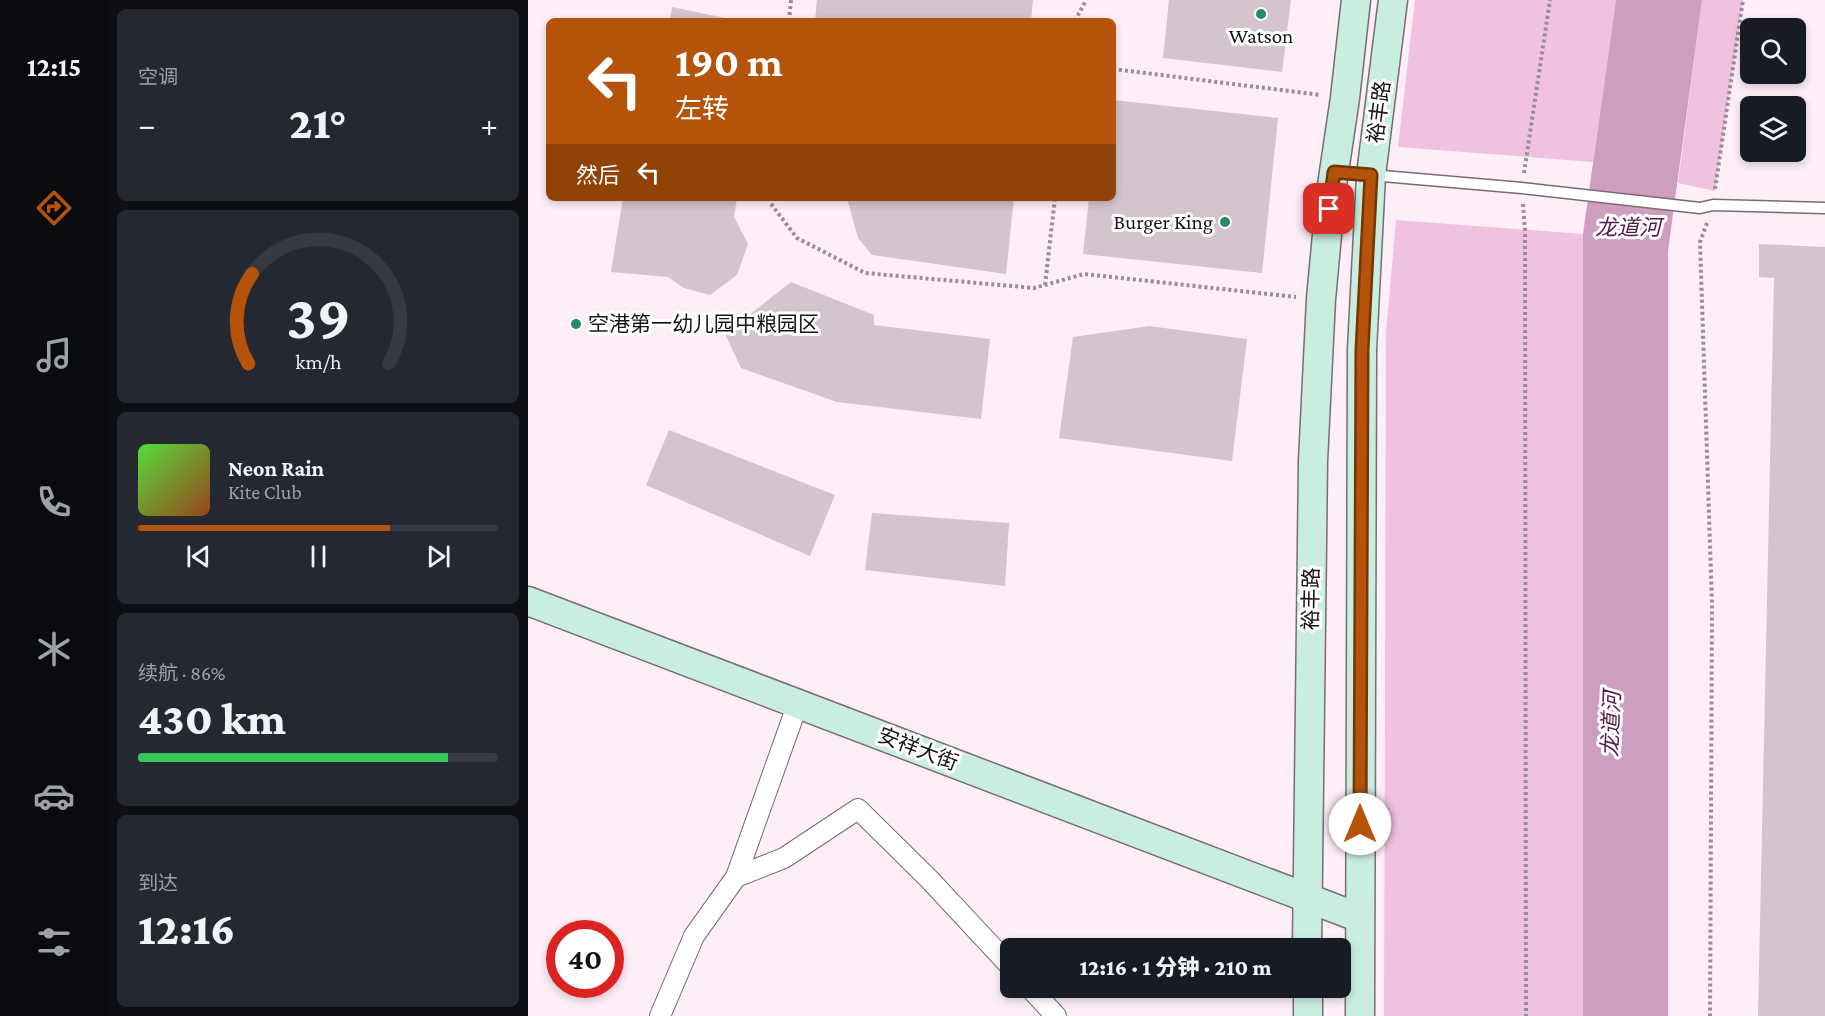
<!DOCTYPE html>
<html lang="zh">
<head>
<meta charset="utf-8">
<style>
	body { margin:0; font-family:"Crimson Pro","Noto Sans SC",serif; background:#242831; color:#f1f3f6; height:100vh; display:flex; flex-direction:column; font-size:22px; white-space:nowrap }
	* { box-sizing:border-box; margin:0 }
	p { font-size:20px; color:#9ea1a6 }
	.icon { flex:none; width:33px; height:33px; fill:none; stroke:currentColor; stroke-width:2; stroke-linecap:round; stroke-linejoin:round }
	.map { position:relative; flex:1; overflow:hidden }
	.sheet { display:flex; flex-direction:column; gap:9px; padding:9px; background:#0d0f14; width:420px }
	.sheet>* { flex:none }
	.banner { position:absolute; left:18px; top:18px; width:570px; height:183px; border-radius:9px; box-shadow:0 3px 9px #0003; background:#b45309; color:#fff; overflow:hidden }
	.controls { position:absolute; left:1212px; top:18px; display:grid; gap:12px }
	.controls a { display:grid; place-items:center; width:66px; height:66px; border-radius:9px; background:#171b24; box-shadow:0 3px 9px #0003; font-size:30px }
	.speed { position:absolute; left:18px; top:920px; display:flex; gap:12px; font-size:30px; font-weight:700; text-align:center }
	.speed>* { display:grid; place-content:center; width:78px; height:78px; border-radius:50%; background:#171b24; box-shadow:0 3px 9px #0003; line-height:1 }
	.speed .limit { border:9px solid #d22; background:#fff; color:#111 }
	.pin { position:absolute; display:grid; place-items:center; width:51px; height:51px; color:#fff; margin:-26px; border-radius:12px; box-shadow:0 3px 9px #0006 }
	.me { position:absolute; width:66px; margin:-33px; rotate:0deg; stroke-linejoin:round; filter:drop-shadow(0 0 4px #0008) }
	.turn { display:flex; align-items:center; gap:21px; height:126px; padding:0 30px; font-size:27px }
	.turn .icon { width:78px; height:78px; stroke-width:2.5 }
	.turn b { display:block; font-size:42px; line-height:51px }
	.then { display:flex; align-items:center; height:57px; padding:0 30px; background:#0003; gap:12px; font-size:22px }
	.big { font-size:45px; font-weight:800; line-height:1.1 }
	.sheet .widget { flex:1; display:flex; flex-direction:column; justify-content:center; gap:9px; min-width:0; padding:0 21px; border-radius:9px; background:#242831 }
	.sheet .dial { align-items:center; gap:0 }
	.dial svg { height:156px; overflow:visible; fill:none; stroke:#363941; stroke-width:7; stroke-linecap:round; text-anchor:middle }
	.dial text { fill:#f1f3f6; stroke:none }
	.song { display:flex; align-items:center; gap:18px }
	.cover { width:72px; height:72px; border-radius:9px; background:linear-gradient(135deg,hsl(110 70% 55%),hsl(20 70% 35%)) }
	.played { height:6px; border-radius:3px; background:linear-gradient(90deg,#b45309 70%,#363941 70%) }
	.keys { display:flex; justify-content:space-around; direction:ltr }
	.heat { display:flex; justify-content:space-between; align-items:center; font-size:33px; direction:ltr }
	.charge { height:9px; border-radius:4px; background:linear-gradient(90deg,#34c759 86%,#363941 0) }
	.trip { position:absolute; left:472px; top:938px; width:351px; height:60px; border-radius:9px; background:#171b24; box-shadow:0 3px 9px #0003; font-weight:800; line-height:60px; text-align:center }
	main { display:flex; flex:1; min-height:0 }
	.menu { display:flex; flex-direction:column; width:108px; justify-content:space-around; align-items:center; background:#090b0e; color:#9ea1a6 }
	.menu .icon { width:42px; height:42px }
	.menu .active { color:#b45309 }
	.menu b { font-size:27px; color:#f1f3f6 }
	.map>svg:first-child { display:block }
	.green { fill:#f0c2df }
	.water { fill:#cd9ebd }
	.building { fill:#d3c4ce }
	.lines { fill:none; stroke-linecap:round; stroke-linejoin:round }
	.lane-casing { stroke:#796b74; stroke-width:13 }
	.street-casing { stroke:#796b74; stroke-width:22 }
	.secondary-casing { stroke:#796b74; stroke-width:31 }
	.path { stroke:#988d94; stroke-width:4; stroke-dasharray:3 3; stroke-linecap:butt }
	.lane { stroke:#fff; stroke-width:10 }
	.street { stroke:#fff; stroke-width:20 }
	.secondary { stroke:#c9eee0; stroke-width:28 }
	.route-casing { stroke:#753606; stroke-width:15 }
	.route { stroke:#b45309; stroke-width:10 }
	.poi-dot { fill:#238b68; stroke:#fff; stroke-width:2 }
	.labels { text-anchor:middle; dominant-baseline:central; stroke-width:6; stroke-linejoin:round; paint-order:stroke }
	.poi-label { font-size:21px; fill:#181316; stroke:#fff }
	.street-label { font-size:21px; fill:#181316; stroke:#fff }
	.water-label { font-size:22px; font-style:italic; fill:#541c45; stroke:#fff }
</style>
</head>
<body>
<main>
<nav class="menu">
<b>12:15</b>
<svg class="icon active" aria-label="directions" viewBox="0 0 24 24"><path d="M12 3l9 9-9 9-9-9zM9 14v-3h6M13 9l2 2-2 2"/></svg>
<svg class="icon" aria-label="music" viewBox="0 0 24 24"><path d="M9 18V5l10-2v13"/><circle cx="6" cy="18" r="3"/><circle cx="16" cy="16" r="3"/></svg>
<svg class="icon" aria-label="phone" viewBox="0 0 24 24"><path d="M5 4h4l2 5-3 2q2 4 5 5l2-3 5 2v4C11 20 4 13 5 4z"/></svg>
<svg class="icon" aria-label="climate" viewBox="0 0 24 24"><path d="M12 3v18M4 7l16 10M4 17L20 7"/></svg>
<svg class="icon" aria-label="car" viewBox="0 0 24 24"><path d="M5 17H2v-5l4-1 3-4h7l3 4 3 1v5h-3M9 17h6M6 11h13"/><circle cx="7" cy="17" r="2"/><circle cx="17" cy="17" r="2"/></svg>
<svg class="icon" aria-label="filters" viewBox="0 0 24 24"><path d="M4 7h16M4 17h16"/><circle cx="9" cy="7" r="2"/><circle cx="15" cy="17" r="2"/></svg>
</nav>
<section class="sheet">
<div class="widget"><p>空调</p>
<div class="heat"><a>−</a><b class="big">21°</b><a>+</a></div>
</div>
<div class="widget dial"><svg viewBox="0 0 100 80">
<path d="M14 69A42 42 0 1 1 86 69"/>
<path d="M14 69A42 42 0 0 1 16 23" stroke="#b45309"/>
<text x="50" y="56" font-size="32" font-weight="700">39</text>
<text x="50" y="72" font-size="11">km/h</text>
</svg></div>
<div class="widget">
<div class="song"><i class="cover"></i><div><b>Neon Rain</b><p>Kite Club</p></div></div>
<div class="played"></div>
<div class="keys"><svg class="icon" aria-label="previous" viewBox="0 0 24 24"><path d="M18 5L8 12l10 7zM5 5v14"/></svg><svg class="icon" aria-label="pause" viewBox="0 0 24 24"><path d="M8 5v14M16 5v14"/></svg><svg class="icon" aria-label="next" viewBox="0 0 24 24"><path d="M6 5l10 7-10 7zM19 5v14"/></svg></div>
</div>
<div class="widget"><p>续航 · 86%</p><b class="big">430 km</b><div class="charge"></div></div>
<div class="widget"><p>到达</p><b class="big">12:16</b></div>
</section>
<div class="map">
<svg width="1297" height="1016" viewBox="0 0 1297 1016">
	<rect width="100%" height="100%" fill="#feeef8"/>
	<!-- green -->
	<path class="green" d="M887,0H1088L1065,162L870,147Z
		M1174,0H1215L1187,191L1150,183Z
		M868,220L1055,234V1016H856L858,333Z"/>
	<!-- water -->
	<path class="water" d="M1088,0H1174L1140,251V1016H1055V234Z"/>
	<!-- building -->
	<path class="building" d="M289,0H505L503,21H287Z
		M641,0H763L754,72L635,58Z
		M144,7L207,20V21H142Z
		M585,100L750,118L734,273L555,254L561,198H585Z
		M95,198H209L206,217L220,244L209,275L182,295L156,288L140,277L83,272Z
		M319,198H486L478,274L344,255L330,238Z
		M1231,244L1297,247V1016H1230L1246,278L1231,277Z
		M263,282L346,315V325L462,339L453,419L309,402L213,368L197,334Z
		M621,326L719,339L704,461L531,438L545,337Z
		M141,430L307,495L282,556L118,485Z
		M344,513L481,523L477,586L337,570Z"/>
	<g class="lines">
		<defs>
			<path id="lane" d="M808,172L994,188L1172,208L1185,205L1297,208"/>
			<path id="street" d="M208,877L256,858L330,809L401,879L483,967
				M501,987L528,1016
				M132,1016L166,936L208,877L270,703"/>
			<path id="secondary" d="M0,601L832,918
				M779,948L785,461L793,299L803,192L817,98L828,0
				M780,987V1016
				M832,1016L834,350L843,175L865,0"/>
		</defs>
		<!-- lane casing -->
		<use href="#lane" class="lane-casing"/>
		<!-- street casing -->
		<use href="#street" class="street-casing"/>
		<!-- secondary casing -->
		<use href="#secondary" class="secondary-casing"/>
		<!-- path -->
		<path class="path" d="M261,21L263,0
			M547,21L558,0
			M585,69L793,95
			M996,173L1022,0
			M1187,189L1215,0
			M243,198V204L269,238L337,273L506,288L556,274L768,297
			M995,204L997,231L998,1016
			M1179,223L1172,242L1184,605L1182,1016
			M517,285L527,198"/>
		<!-- lane -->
		<use href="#lane" class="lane"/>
		<!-- street -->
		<use href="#street" class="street"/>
		<!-- secondary -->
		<use href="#secondary" class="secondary"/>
	</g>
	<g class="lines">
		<defs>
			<path id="route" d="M801,209L806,172L843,175L834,350L832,824"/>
		</defs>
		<!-- route casing -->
		<use href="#route" class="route-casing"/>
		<!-- route -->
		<use href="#route" class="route"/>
	</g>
	<!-- markers -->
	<g class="poi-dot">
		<circle cx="733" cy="14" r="6"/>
		<circle cx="697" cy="222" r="6"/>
		<circle cx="48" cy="324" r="6"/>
	</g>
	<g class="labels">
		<!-- poi labels -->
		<g class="poi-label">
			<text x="733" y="36">Watson</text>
			<text x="685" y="222" text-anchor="end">Burger King</text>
			<text x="60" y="324" text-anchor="start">空港第一幼儿园中粮园区</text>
		</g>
		<!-- street labels -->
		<g class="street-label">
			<text transform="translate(851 112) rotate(-83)">裕丰路</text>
			<text transform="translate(783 599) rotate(-89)">裕丰路</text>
			<text transform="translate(390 749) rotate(21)">安祥大街</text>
		</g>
		<!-- water labels -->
		<g class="water-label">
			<text x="1100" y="227">龙道河</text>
			<text transform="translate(1083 724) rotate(-88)">龙道河</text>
		</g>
	</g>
</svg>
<div class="controls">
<a><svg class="icon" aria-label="search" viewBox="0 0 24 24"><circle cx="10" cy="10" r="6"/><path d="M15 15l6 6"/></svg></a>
<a><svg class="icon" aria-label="layers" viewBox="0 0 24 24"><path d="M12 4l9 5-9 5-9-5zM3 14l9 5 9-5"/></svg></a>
</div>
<div class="speed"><div class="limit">40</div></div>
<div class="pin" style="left:801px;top:209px;background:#d93025"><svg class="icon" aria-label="arrive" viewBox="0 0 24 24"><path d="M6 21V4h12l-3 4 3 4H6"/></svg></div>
<svg class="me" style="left:832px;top:824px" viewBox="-20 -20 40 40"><circle r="19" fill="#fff"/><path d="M0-13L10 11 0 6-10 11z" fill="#b45309"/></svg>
<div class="trip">12:16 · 1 分钟 · 210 m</div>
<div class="banner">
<div class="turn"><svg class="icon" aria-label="left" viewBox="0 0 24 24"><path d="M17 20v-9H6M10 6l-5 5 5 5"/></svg><div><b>190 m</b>左转</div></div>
<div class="then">然后<svg class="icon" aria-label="left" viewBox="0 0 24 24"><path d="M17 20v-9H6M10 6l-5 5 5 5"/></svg></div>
</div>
</div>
</main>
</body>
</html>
